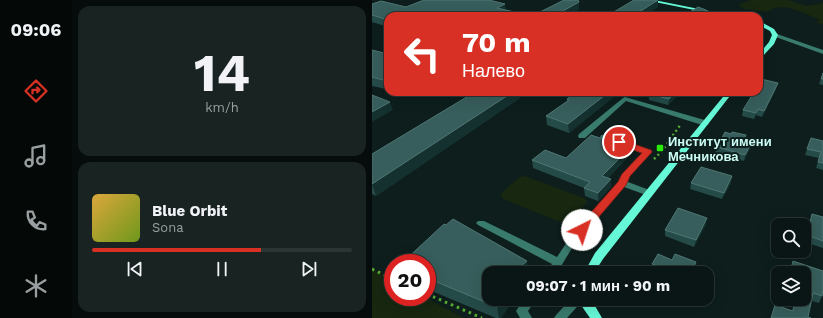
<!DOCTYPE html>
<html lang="ru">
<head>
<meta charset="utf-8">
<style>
	body { margin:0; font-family:"Work Sans",sans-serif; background:#182322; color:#f1f3f6; height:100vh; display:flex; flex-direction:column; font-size:15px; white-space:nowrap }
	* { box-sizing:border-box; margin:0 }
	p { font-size:13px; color:#999fa0 }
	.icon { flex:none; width:22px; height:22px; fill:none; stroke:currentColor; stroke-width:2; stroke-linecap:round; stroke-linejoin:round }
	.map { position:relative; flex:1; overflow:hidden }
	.details { display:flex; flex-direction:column; gap:6px; padding:6px; background:#060c0c; width:300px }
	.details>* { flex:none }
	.hud { position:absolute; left:12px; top:12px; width:379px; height:84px; border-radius:12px; box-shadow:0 4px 16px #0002,0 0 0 1px #2a3534; background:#d93025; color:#fff; overflow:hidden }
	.buttons { position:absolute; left:399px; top:218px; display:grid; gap:8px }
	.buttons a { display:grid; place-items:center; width:40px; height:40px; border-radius:8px; background:#0a1615; box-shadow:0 4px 16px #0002,0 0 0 1px #2a3534; font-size:20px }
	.speed { position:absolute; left:12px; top:254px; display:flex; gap:8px; font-size:20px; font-weight:700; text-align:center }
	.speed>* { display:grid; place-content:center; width:52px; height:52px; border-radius:50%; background:#0a1615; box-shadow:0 4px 16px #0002,0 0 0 1px #2a3534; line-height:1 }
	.speed .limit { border:6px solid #d22; background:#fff; color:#111 }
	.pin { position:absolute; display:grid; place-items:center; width:34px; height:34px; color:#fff; margin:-17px; border:2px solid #fff; border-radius:50%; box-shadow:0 1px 4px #0007 }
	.me { position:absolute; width:44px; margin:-22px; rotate:41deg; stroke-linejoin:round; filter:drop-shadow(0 0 3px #0008) }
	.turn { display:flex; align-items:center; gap:14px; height:84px; padding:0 12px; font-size:18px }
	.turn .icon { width:52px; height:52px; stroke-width:2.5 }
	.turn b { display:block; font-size:28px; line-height:34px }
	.details .tile { flex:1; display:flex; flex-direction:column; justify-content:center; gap:6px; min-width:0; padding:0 14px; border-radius:12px; background:#182322 }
	.details .dial { align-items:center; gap:0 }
	.dial b { font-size:52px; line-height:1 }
	.song { display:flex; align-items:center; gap:12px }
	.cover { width:48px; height:48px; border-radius:6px; background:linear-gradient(135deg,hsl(40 70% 55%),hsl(80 70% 35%)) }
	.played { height:4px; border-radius:2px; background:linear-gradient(90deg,#d93025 65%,#2a3534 65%) }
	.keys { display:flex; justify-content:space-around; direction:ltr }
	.trip { position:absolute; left:110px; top:266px; width:232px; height:40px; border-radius:12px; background:#0a1615; box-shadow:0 4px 16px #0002,0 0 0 1px #2a3534; font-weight:700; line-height:40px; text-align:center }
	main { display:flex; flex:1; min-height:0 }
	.tab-bar { display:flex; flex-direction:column; width:72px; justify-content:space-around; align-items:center; background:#040908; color:#999fa0 }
	.tab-bar .icon { width:28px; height:28px }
	.tab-bar .selected { color:#d93025 }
	.tab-bar b { font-size:18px; color:#f1f3f6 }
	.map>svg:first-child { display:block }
	.green { fill:#172710 }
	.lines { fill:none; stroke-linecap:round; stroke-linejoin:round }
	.path-far1 { stroke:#57ab32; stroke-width:2.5; stroke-dasharray:2 3; stroke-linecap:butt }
	.path { stroke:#57ab32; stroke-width:3; stroke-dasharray:2.5 4; stroke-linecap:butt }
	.service { fill:#397b6d; fill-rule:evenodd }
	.secondary { fill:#66f9d8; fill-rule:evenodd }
	.wall { fill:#254b49 }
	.shaded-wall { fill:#14312f }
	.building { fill:#375e5c; stroke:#4e7774 }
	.route { fill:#d93025; stroke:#8d1f18 }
	.poi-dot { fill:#2aeb09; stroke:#0d1e1c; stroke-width:1.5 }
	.labels { text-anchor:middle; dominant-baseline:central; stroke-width:4; stroke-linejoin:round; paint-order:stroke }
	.poi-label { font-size:13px; font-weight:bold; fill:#cbfdf6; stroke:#0d1e1c; text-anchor:start }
</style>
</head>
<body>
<main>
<nav class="tab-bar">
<b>09:06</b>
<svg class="icon selected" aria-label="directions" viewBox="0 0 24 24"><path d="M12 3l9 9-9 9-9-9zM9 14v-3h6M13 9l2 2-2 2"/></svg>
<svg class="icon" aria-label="music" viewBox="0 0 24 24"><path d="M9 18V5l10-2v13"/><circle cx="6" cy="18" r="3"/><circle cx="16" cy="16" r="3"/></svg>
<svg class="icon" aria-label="phone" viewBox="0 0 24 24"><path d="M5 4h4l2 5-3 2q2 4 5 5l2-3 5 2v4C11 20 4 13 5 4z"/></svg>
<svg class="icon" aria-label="climate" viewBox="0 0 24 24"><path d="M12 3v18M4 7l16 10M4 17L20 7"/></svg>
</nav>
<section class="details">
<div class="tile dial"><b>14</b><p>km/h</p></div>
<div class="tile">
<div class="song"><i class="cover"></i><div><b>Blue Orbit</b><p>Sona</p></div></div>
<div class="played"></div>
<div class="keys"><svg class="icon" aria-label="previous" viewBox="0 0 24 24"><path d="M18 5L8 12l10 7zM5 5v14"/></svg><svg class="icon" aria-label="pause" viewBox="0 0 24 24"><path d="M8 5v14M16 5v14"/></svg><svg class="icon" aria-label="next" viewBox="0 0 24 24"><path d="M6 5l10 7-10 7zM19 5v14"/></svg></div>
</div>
</section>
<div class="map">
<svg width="451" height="318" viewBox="0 0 451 318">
	<rect width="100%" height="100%" fill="#0d1e1c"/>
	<!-- green -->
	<path class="green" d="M379,0H416L434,6L451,3V25L444,22L448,20C434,14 408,0 396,12L372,9L366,5Z
		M153,176L212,198L215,201L214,204L193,224L131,199L129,196L130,192L148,177Z
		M0,268L21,281V297H52L92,318H0Z"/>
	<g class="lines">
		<!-- path-far1 -->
		<path class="path-far1" d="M282,159L290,151L309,124"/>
		<!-- path -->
		<path class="path" d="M0,269L21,279
			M55,294L110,318"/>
		<!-- service -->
		<path class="service" d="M401,34H405L451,50V54L401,36Z
			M253,97L336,121L337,123L336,125H330L254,101L213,138H207L206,136L207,134L251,98Z
			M229,135H235L278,150L279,152L278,154L257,177L256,182L280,191L281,193L277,196L252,187L203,243L185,273H174L180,264L106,225L104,223L106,221H112L185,257L197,239L247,182L250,174L270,153L229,139L228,137Z
			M152,299H164L156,311L160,318H148L144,311Z
			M199,299H212L195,318H182L184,315Z"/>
		<!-- secondary -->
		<path class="secondary" d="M273,0H282L362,16H352Z
			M387,21L402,29L406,35L402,44L389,58L387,59V54L397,42L400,35L398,31L387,25Z
			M355,92H361L231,259L222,273H212L223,253Z
			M207,299H219L230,318H218L211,308Z"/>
	</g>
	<!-- wall -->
	<path class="wall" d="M207,2V9L195,16H16V32H14L13,26L0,22V4L34,7L134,10L160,16Z
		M0,50L16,54V88L14,89L0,86Z
		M451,73V85L447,84Z
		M406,83L404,89L390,117L384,115L382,119L370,116L371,110Z
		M208,92H247L197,133L175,125L174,116L195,102V99Z
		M277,94H307L296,105L277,100Z
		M148,98L4,196L0,194V154Z
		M374,138L379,146L372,161L343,153L345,147Z
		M439,138L451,141V170L444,168L447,158L433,155Z
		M257,156L236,178L239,187L226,201L213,196L212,188L161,168L160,160L194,158Z
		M319,183H359L350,199L318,189Z
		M440,214L451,217V248L432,242Z
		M334,224L322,247L293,236V230Z
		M421,261L451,271V289L450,296L447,303L440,301L436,317L439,318H399L403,305L420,311L423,299H432V273H418Z
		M55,263L156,273L117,299H142L129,318H124L55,289Z
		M280,264L323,269L321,273H285L279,271Z"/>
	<!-- shaded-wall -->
	<path class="shaded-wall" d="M286,0V7L273,16H261Z
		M207,2V9L195,16H182Z
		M133,4L134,11L125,8Z
		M334,10L333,15V16H327Z
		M16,78V88L14,89L11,80Z
		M406,83L404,89L390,117L392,111Z
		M141,92H147L148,98L4,196L0,184Z
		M237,92H247V93L197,133L196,124Z
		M304,92H308L307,94L296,105L297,99Z
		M18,102L21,110L0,122V112Z
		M386,109L384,115L382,119L384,113Z
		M381,140L379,146L372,161L373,155Z
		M258,148L257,156L230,184V176Z
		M360,176L359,183L350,199L352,193Z
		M239,179V187L226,201V193Z
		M335,218L334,224L322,247L324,240Z
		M155,261L156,273H150L149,266Z
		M324,262L323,269L321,273H319Z
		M131,299H142L129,318H127L125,307Z"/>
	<!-- building -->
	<path class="building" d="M52,0H117L133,4L125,8L160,16L192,0H206L207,2L182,16H16V20L0,15V4L9,1L34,7Z
		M262,0H286L261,16H235Z
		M326,7L334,10L327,16H312Z
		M0,50L16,54V78L11,80L0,77Z
		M451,73V79H449Z
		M389,79L406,83L392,111L386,109L384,113L371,110L382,92H387V83Z
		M103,92H141L0,184V154Z
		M205,92L207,93L208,92H237L196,124L174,116L197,100L195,99Z
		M279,92H304L297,99L277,94Z
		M0,95L18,102L0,112Z
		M353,132L359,134L360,132L374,135L373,138L381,140L373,155L345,147Z
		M219,135L258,148L230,176L239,179L226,193L212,188L218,182L160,160L173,150L194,158Z
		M439,138L451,141V163L446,162L449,152L435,149Z
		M329,167L360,176L352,193L319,183Z
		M306,208L335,218L324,240L293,230Z
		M440,214L451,217V241L435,235Z
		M81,219L155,261L149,266L154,268L150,273H117V299H131L125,307L55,278V263H30L72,224L74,225Z
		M286,254L300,260L303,254L324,262L319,273H298L299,271L280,264Z
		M421,261L451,271V289L450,296L441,293L436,317L439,318H399L403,305L421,311L424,299H432V273H418Z"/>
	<!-- route -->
	<path class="route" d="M247,139L279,150L280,152L258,176L254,185L214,232H206L204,230L206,227L246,182L250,174L270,153L244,144L242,142Z"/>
	<!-- markers -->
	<rect class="poi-dot" x="284" y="144" width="8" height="8" rx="2"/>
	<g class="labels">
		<!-- poi labels -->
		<g class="poi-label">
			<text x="296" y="141">Институт имени<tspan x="296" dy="15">Мечникова</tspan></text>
		</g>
	</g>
</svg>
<div class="buttons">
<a><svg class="icon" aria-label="search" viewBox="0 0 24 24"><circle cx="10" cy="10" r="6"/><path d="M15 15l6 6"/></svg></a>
<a><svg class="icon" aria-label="layers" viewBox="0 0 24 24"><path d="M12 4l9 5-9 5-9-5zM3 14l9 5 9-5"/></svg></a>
</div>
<div class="speed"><div class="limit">20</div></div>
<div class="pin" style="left:247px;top:142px;background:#d93025"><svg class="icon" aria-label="arrive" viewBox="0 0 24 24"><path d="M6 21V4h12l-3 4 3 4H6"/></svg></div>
<svg class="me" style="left:210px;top:230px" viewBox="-20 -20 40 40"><circle r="19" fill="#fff"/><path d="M0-13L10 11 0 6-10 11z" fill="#d93025"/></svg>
<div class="trip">09:07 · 1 мин · 90 m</div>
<div class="hud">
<div class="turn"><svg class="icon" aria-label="left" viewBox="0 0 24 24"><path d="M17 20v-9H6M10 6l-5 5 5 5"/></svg><div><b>70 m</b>Налево</div></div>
</div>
</div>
</main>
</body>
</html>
